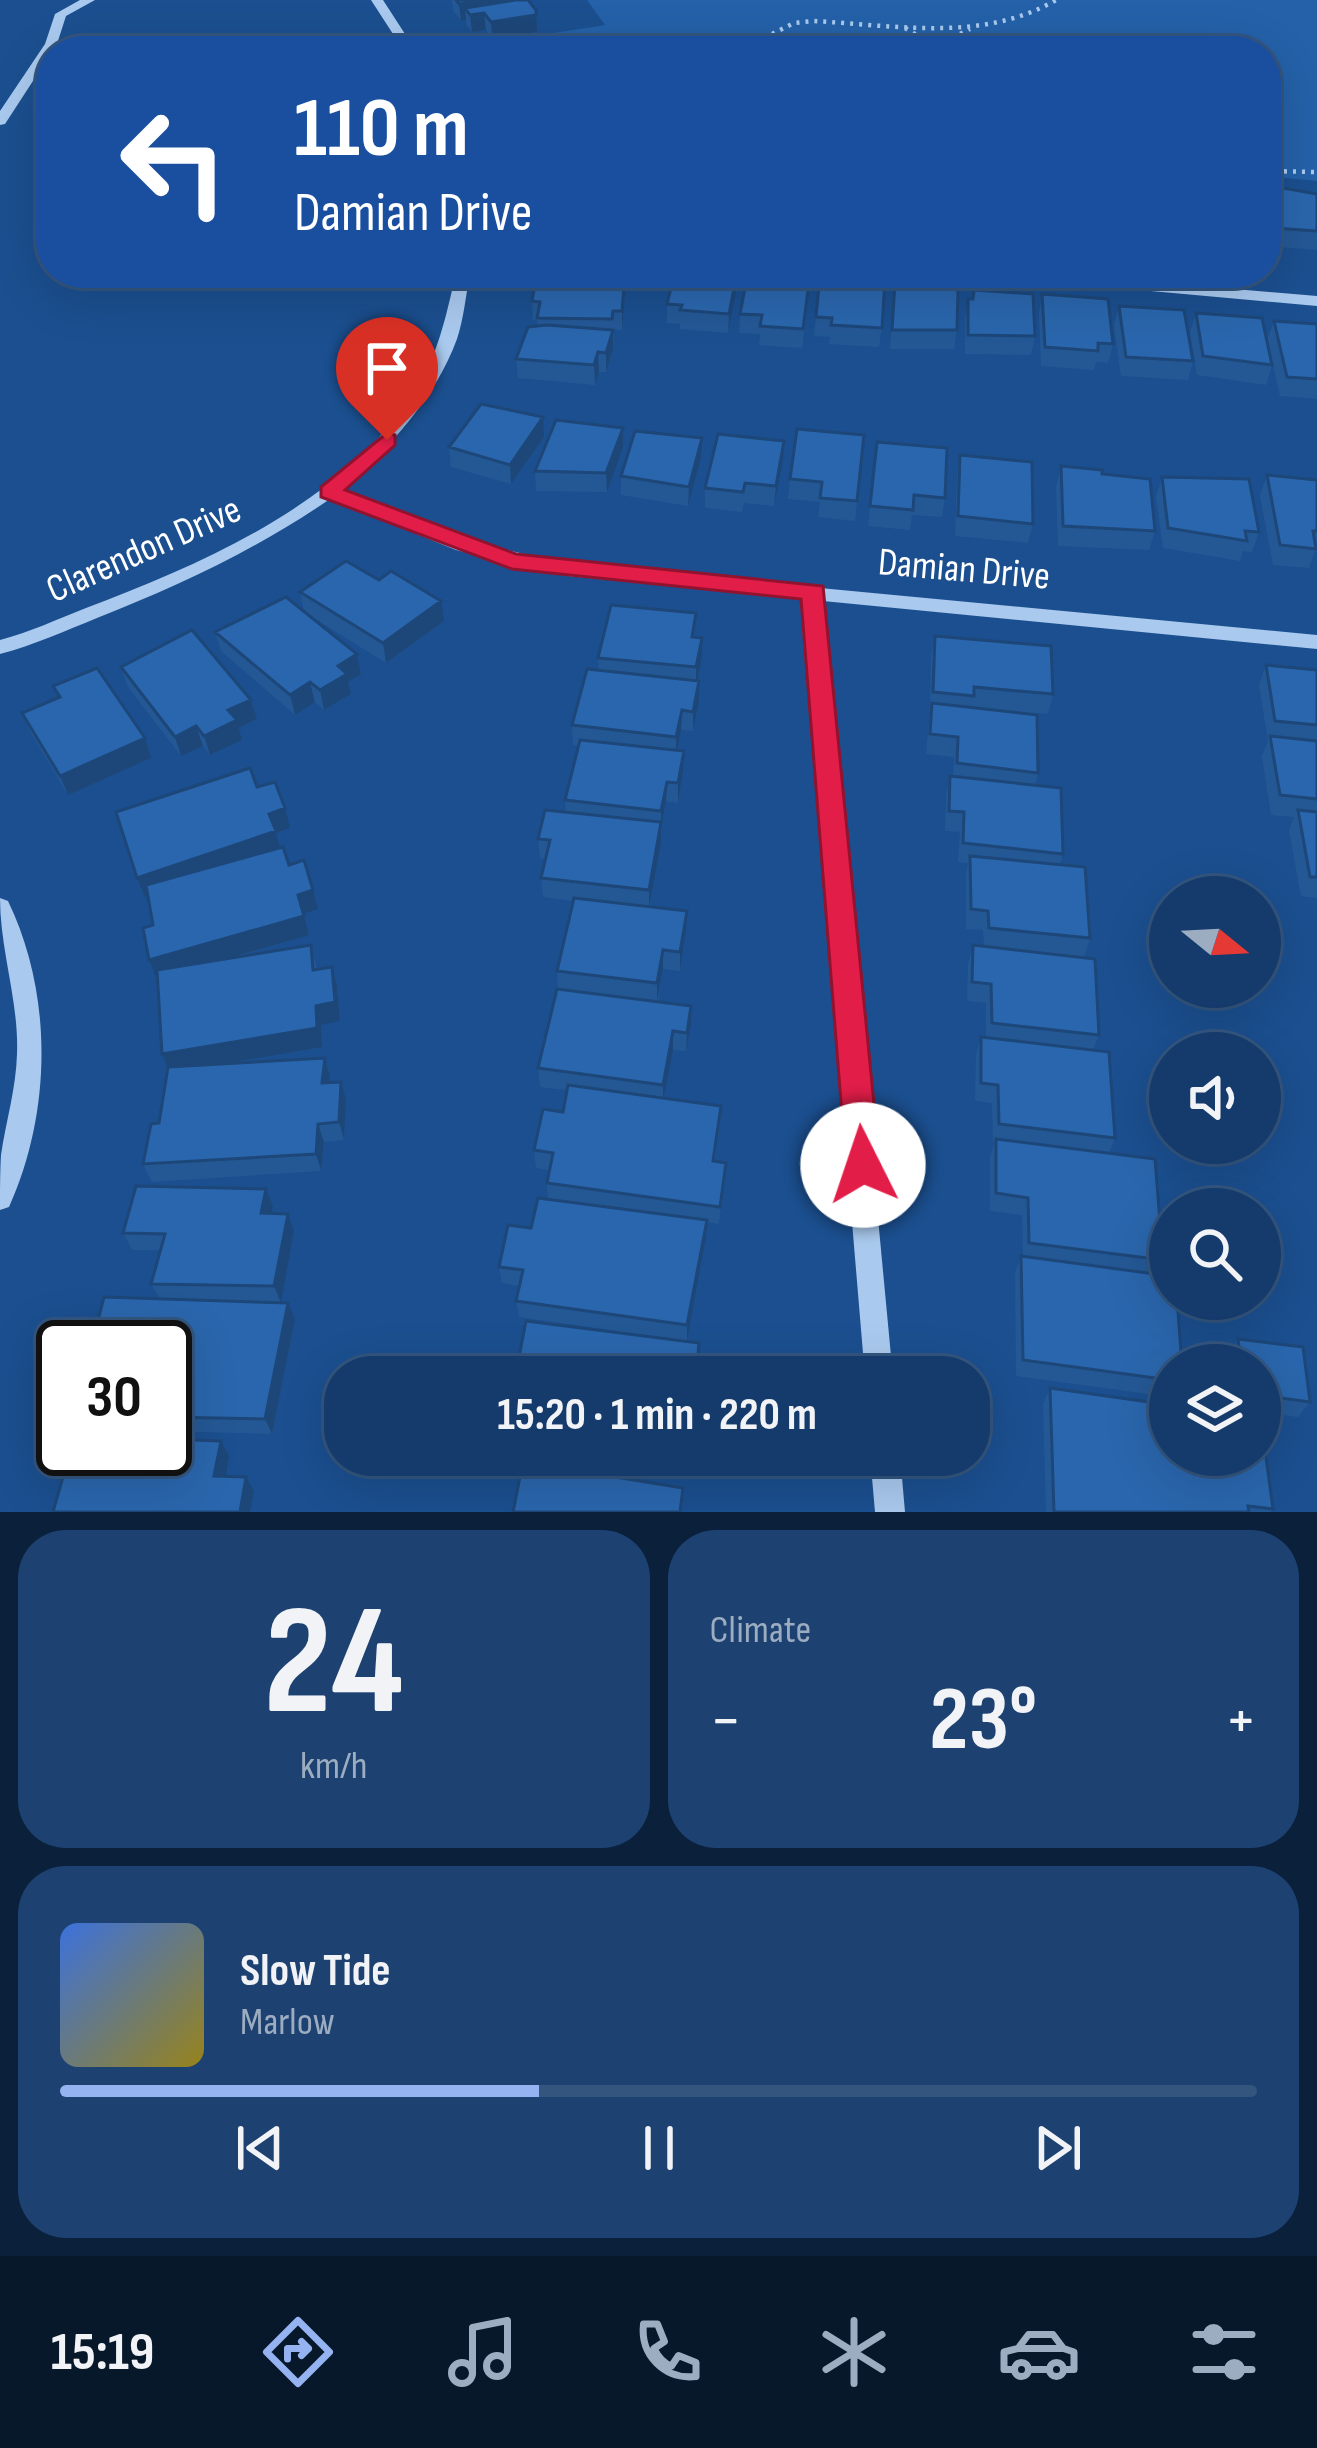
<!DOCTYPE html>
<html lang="en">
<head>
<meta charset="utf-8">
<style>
	body { margin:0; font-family:"Sofia Sans Condensed",sans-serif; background:#1d4271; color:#f1f3f6; height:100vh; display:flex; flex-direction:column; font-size:45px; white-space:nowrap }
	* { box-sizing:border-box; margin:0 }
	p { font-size:39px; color:#9dadc1 }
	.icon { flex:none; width:66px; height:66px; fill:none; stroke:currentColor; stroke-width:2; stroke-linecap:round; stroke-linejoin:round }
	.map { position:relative; height:1512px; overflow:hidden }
	.sheet { display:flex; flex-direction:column; gap:18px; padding:18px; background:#0b203b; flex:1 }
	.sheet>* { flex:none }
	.guide { position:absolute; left:36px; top:36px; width:1245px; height:252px; border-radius:48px; box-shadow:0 12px 48px #0002,0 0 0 3px #33557e; background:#1a4fa0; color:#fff; overflow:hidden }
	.needle { width:78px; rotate:108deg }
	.tools { position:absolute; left:1149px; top:876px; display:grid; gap:24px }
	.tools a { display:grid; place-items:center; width:132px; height:132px; border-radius:50%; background:#143b6b; box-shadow:0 12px 48px #0002,0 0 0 3px #33557e; font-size:60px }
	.speed { position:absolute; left:36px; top:1320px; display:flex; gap:24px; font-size:60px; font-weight:700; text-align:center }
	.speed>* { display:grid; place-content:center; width:156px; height:156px; border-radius:50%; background:#143b6b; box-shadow:0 12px 48px #0002,0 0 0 3px #33557e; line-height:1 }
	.speed .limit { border:6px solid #111; border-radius:18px; background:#fff; color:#111 }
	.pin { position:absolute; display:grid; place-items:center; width:102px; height:102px; color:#fff; margin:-123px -51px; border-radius:50% 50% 50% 0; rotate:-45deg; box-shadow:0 0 12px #0007 }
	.pin .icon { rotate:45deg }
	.me { position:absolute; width:132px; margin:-66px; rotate:356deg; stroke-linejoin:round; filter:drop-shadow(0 0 9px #0008) }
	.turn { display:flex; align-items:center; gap:42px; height:252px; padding:0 60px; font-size:54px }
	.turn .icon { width:156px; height:156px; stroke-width:2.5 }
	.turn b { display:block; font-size:84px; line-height:102px }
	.big { font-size:90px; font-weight:700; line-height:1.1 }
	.sheet .card { flex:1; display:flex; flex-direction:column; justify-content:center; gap:18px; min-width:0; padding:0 42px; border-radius:48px; background:#1d4271 }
	.sheet .dial { align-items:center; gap:0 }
	.dial b { font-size:156px; line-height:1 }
	.song { display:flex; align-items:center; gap:36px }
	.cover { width:144px; height:144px; border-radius:18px; background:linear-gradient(135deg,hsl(220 70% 55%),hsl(50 70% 35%)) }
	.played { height:12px; border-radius:6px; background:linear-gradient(90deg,#95b2f1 40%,#33557e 40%) }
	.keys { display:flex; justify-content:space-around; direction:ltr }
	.heat { display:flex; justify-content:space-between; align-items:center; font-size:66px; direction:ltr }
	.sheet .tiles { flex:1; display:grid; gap:18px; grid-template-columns:1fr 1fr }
	.card:last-child { grid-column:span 2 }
	.trip { position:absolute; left:324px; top:1356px; width:666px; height:120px; border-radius:48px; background:#143b6b; box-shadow:0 12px 48px #0002,0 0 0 3px #33557e; font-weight:700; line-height:120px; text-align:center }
	.tabs { display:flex; height:192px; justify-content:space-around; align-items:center; background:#08182b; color:#9dadc1 }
	.tabs .icon { width:84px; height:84px }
	.tabs .current { color:#95b2f1 }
	.tabs b { font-size:54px; color:#f1f3f6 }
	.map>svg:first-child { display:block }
	.green { fill:#2461a8 }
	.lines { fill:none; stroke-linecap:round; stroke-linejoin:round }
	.path { stroke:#a9c9ee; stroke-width:4.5; stroke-dasharray:3 6; stroke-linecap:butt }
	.minor { fill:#a9c9ee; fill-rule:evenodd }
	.wall { fill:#245895 }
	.shaded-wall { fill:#1d4779 }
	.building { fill:#2a66ad; stroke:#1d4779; stroke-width:3 }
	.route { fill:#e11d48; stroke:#92132f; stroke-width:3 }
	.labels { text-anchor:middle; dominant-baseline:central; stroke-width:12; stroke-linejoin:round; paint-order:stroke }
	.street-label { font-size:39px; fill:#fff; stroke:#1b4f8f }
</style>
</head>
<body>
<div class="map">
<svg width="1317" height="1512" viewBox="0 0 1317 1512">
	<rect width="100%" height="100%" fill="#1b4f8f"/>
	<!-- green -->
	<path class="green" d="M587,0H1317V181L1266,176V51L447,50L605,25Z"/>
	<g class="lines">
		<!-- path -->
		<path class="path" d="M905,28L935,46L970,29
			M756,42L794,23L813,21C894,25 982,43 1056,0
			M735,51L756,42L774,51
			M1266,171L1317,172"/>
		<!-- minor -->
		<path class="minor" d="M80,0H95L66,16L57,44L5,124L0,125V111L45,44L55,14Z
			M371,0H383L416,51H404Z
			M456,273H470C466,294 464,318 457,339C434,401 389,447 341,491L467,541L568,564L1317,635V649L823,601L822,625L893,1377H865L802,625L804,599L568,576L456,550L330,499C257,549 179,586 97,618C65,631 34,645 0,654V640C30,632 58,619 86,608C205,563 341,504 413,394C438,357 446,316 456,273Z
			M989,273H1048L1317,296V306L996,277Z
			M0,898L8,901C53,994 52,1112 9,1207L0,1210C0,1192 0,1172 1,1155C6,1121 16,1089 17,1054C19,1001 0,951 0,898Z
			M870,1455H900L905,1512H875Z"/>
	</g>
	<!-- wall -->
	<path class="wall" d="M452,0H528L537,32L492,39L486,30L472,32L466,24V20H461L453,11Z
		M1266,185L1317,194V250L1268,246L1267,242L1266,246Z
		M627,273L622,330H614L613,349L606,372H599L595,385L518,378L516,359L538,326L537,320H533L532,301L535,279Z
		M820,275L882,328L879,347L829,344L830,337L814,336Z
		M738,282L728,333L680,329V324L667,323V304Z
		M895,282L957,330L954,349H890Z
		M974,290L1035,336L1031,355L965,354V318L968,299H972Z
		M809,294L802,348L759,345L760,334L739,333L740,314Z
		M1042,294L1113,344L1108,363L1096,362L1094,370L1041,366L1039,313Z
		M1119,306L1193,361L1188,380L1121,376L1114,325Z
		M1196,313L1272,365L1266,385L1197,375L1190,332Z
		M1274,321L1317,324V399L1280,396L1267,340Z
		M623,428V448L607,492L536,491L535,471Z
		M864,435L855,521L818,517L820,502L788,499L790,479Z
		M544,437L511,484L451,467L449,447Z
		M877,442L945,498L942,517L912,515L910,530L868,526Z
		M960,455L1033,524L1028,543L955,536L957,475Z
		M701,458L688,506L621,495V476Z
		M783,460L774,506L744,503L742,512L705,508V488Z
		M1061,466L1102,474L1155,531L1149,550L1058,546L1056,486Z
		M1267,475L1317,480V552L1315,551L1309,568L1273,565L1260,495Z
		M1162,477L1259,532L1252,552L1243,551L1240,561L1163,548L1156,497Z
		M300,592L444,621L386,663L304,612Z
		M215,632L357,654L361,674L348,682L351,694L324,710L315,702L295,715L221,651Z
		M935,636L1053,694L1048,714L971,708L1038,773L1035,785L1063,854L1060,865L1090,938L1084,957L1099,1035L1093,1050L1115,1138L1109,1153L1163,1260L1156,1274L1170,1365V1397L1016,1376L1015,1273L1021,1256H1023L1022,1215L990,1211V1157L995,1142H993L992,1103L975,1101L976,1055L981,1037H986V1003L967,1001L968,964L973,945L984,946L983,930L966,929V875L968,863L958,862L960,832L945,831L946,795L950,776H953L954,757L926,754L930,712L931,656Z
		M695,637L702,638V658L697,681L699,701L693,731L681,730L677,751H684L683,771L678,803L666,801L650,907L687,911L686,930L680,971L663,969L658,1002L691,1006V1025L686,1051L673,1050L664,1098L720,1124L715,1161L726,1163L719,1224L707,1222L706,1237L687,1341L519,1317L516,1301L519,1286L502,1283L499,1267L531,1228L548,1199L547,1183L550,1170L536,1168L534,1150L563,1112L567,1090L540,1087L538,1068L558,989L557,971L573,901L543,897L541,878L546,859L540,858L538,839L566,812L565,800L578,746L573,745L572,725L599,670L598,658Z
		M1266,665L1317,670V898L1301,896L1289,830L1294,817L1271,815L1262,756L1268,741L1259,685Z
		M121,667L251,700L257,719L239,728L242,740L210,755L203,746L181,756L128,687Z
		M53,686L151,758L68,795L31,733L22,713L58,698Z
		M257,787L290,828L276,833L280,847L289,865L318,909L303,914L309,935L228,959L311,945L317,970L332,967L337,986L340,1021L321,1025L322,1047L222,1064L325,1058L330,1076L329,1083L346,1100L344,1140L324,1142L321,1171L152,1182L143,1164L159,1123L168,1068L162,1054L153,925L148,896L145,897L137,878Z
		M266,1189L273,1206L271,1213L288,1214L294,1231L281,1302L295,1319L272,1434L167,1431L165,1429V1347L160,1299L151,1284L160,1250H132L123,1233Z
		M1238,1339L1310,1402L1298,1417L1260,1412V1365H1229L1228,1355Z
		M1050,1388L1273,1509L1271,1512H1046L1043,1404Z
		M512,1455H617L615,1469Z"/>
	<!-- shaded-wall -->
	<path class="shaded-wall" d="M484,0H525L484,13L486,30L472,32L470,15L465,8L466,20H461L459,4Z
		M536,10L537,32L492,39L491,22Z
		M625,273H627L622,330V311Z
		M737,273L738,282L728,333L729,314Z
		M613,311V349L606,372V353L613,330Z
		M598,352L599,372L595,385L594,365Z
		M543,417L544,437L511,484L510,465Z
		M623,428V448L607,492L606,473Z
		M702,438L701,458L688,506L689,487Z
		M784,441L783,460L774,506L776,486Z
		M441,601L444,621L386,663L383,643Z
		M702,638V658L696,687V667Z
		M357,654L361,674L348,682L351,694L324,710L320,690L338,666Z
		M699,681V701L693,731V712Z
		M310,682L315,702L295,715L290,695Z
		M251,700L257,719L239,728L242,740L210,755L204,736L228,710Z
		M682,710L681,730L676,757V737Z
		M196,726L203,746L181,756L175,737Z
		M145,738L151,758L68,795L60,776Z
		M684,751L683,771L678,803V783Z
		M667,782L666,801L661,830V811Z
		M285,808L290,828L276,833L281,850L145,897L137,878L269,814Z
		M661,822V842L649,909V890Z
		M313,890L318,909L303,914L298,895Z
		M687,911L686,930L680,971V952Z
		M304,916L309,935L157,979L149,960Z
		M663,950V969L657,1002V983Z
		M332,967L337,986L340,1021L321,1025L322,1047L170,1073L162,1054L316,1006Z
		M691,1006V1025L686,1051L687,1033Z
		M673,1031V1050L663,1103V1085Z
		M325,1058L330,1076L327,1101L322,1083Z
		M341,1082L346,1100L344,1140L339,1122Z
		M318,1124L324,1142L321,1171L316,1154Z
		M266,1189L273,1206L268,1230L261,1213Z
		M288,1214L294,1231L281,1303L274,1286Z
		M707,1220L706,1237L687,1341V1325Z
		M288,1303L295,1319L272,1434L265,1419Z
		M221,1441L229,1456L223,1491L214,1476Z
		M246,1477L254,1491L250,1512H240Z"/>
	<!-- building -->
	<path class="building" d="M456,0H484L459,4Z
		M516,0H528L536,10V15L491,22L484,13L470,15L465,8Z
		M1266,185L1317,194V231L1274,228L1266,198Z
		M536,273H625L624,280L535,279Z
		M675,273H737L729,314L680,310L682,305L667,304Z
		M748,273L810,275L803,329L760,326L762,315L740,314Z
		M820,275L885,279L882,328L831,325L832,318L816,317Z
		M895,282L958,290L957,330H892Z
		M535,284L624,285L622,311H613L612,319L537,318L540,302L532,301Z
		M974,290L1033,294L1035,336L968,335V299H973Z
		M1042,294L1108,299L1113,344L1098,343V351L1045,347Z
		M1119,306L1184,310L1193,361L1126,357Z
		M1196,313L1262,318L1272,365L1203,356Z
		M1274,321L1317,324V379L1287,377Z
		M547,325L613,330L606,353L598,352L594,365L516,359L528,327Z
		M481,404L543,417L510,465L449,447Z
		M556,420L623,428L606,473L535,471Z
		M797,429L864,435L857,501L820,498L822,482L790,479Z
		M635,431L702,438L689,487L621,476Z
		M718,434L784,441L776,486L745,483L743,492L705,488Z
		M877,442L947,448L945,498L914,495L913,510L870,506Z
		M960,455L1032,462L1033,524L958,516Z
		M1061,466L1102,470V474L1150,479L1155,531L1063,526Z
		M1267,475L1317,480V531H1313L1316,549L1280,545Z
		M1162,477L1249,479L1259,532L1245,531L1247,541L1168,528Z
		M346,561L379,580L391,571L441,601L383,643L300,592Z
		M286,597L357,654L338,666L347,674L320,690L310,682L290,695L215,632Z
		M611,605L696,613L692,637L702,638L696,667L598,658Z
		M192,630L251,700L228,710L237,720L204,736L196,726L175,737L121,667Z
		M935,636L1051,646L1053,694L974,687V696L933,692Z
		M1266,665L1317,670V725L1275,721Z
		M97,668L145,738L60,776L22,713L60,697L53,686Z
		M587,669L699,681L693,712L682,710L676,737L572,725Z
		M932,703L1037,715L1038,773L957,763L958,737L930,734Z
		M1270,736L1317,741V799L1280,795Z
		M580,740L684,751L678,783L667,782L661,811L565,800Z
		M250,768L257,787L275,782L285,808L269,814L276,831L137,878L116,812Z
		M950,776L1061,788L1063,854L963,843L964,812L949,811Z
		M545,810L661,822L649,890L541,878L550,840L538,839Z
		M1298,810L1317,812V877H1310Z
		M283,847L289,865L304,860L313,890L298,895L304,916L149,960L143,928L153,925L146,885Z
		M970,856L1085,867L1090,938L989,928L988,911L971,909Z
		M574,898L687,911L680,952L663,950L657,983L557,971Z
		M311,945L313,970L332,967L335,1002L316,1006L317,1028L162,1054L157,970Z
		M973,945L1095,959L1099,1035L992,1023L991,984L972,982Z
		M557,989L691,1006L687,1033L673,1031L663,1085L538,1068Z
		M981,1037L1109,1052L1115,1138L999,1124L998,1085L981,1083Z
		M325,1058L322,1083L341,1082L339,1122L318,1124L316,1154L143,1164L151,1124L159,1123L168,1067Z
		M568,1085L721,1106L713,1161L726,1163L720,1207L547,1183L553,1153L534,1150L543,1109L563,1112Z
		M996,1139L1155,1159L1163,1260L1029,1243L1028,1198L996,1193Z
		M136,1186L266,1189L261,1213L288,1214L274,1286L151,1284L165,1234L123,1233Z
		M538,1198L707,1220L687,1325L516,1301L523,1270L499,1267L508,1225L531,1228Z
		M1021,1256L1170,1276V1299H1177L1182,1365H1170V1380L1023,1360Z
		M104,1297L288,1303L265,1419L165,1417V1347H91Z
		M526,1321L699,1343L696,1377H515Z
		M1238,1339L1303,1347L1310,1402L1260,1395V1365H1241Z
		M1050,1388L1170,1405V1455H1260V1450H1265L1273,1509L1248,1506L1249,1512H1054Z
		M165,1439L221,1441L214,1476L246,1477L240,1512H53L71,1449H165Z
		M523,1462L683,1488L680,1512H513Z"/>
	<!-- route -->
	<path class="route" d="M387,433L395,435V445L345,490L516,554L823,586L880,1165L875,1176L863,1180L851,1176L846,1165L801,599L512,569L321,497V487Z"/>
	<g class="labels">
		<!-- street labels -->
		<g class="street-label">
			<text transform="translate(144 550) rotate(-24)">Clarendon Drive</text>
			<text transform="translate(964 570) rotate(5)">Damian Drive</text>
		</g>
	</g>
</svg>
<div class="tools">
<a><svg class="needle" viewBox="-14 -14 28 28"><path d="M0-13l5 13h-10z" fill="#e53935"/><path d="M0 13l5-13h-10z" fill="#9dadc1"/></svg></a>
<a><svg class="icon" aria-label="sound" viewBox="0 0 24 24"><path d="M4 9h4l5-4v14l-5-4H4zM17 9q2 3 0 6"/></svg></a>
<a><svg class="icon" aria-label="search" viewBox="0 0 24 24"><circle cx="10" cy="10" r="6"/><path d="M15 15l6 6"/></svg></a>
<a><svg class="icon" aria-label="layers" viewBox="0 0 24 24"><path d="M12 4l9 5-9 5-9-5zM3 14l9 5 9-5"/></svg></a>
</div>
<div class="speed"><div class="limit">30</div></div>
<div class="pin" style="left:387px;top:440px;background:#d93025"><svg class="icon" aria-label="arrive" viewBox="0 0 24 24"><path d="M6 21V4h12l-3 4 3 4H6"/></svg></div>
<svg class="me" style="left:863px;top:1165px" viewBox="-20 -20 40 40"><circle r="19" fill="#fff"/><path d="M0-13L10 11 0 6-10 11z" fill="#e11d48"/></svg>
<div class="trip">15:20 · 1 min · 220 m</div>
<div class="guide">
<div class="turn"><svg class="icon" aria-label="left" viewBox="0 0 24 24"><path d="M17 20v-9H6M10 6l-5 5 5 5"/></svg><div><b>110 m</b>Damian Drive</div></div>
</div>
</div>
<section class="sheet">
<div class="tiles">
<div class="card dial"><b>24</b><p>km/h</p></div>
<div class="card"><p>Climate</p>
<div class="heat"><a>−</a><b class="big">23°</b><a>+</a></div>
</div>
<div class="card">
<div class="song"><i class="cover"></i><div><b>Slow Tide</b><p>Marlow</p></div></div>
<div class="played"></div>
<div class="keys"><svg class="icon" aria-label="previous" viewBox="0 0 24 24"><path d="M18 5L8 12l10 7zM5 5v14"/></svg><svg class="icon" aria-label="pause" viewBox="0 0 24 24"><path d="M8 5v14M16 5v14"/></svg><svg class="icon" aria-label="next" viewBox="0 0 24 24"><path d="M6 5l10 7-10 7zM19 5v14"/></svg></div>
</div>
</div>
</section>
<nav class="tabs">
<b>15:19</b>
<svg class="icon current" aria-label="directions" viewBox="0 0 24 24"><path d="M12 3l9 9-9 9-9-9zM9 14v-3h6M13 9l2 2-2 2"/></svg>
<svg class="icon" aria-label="music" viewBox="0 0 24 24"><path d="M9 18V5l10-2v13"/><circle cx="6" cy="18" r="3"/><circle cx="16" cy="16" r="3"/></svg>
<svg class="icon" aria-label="phone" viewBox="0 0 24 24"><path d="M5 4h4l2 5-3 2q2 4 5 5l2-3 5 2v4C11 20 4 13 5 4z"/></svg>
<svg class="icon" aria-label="climate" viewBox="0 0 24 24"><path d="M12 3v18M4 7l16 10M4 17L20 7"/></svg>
<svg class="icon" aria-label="car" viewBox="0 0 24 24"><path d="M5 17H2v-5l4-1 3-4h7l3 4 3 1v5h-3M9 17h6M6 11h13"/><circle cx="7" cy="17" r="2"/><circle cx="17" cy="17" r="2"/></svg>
<svg class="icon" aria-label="filters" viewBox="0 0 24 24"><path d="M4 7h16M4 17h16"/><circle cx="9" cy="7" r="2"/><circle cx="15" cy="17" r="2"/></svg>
</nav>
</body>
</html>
